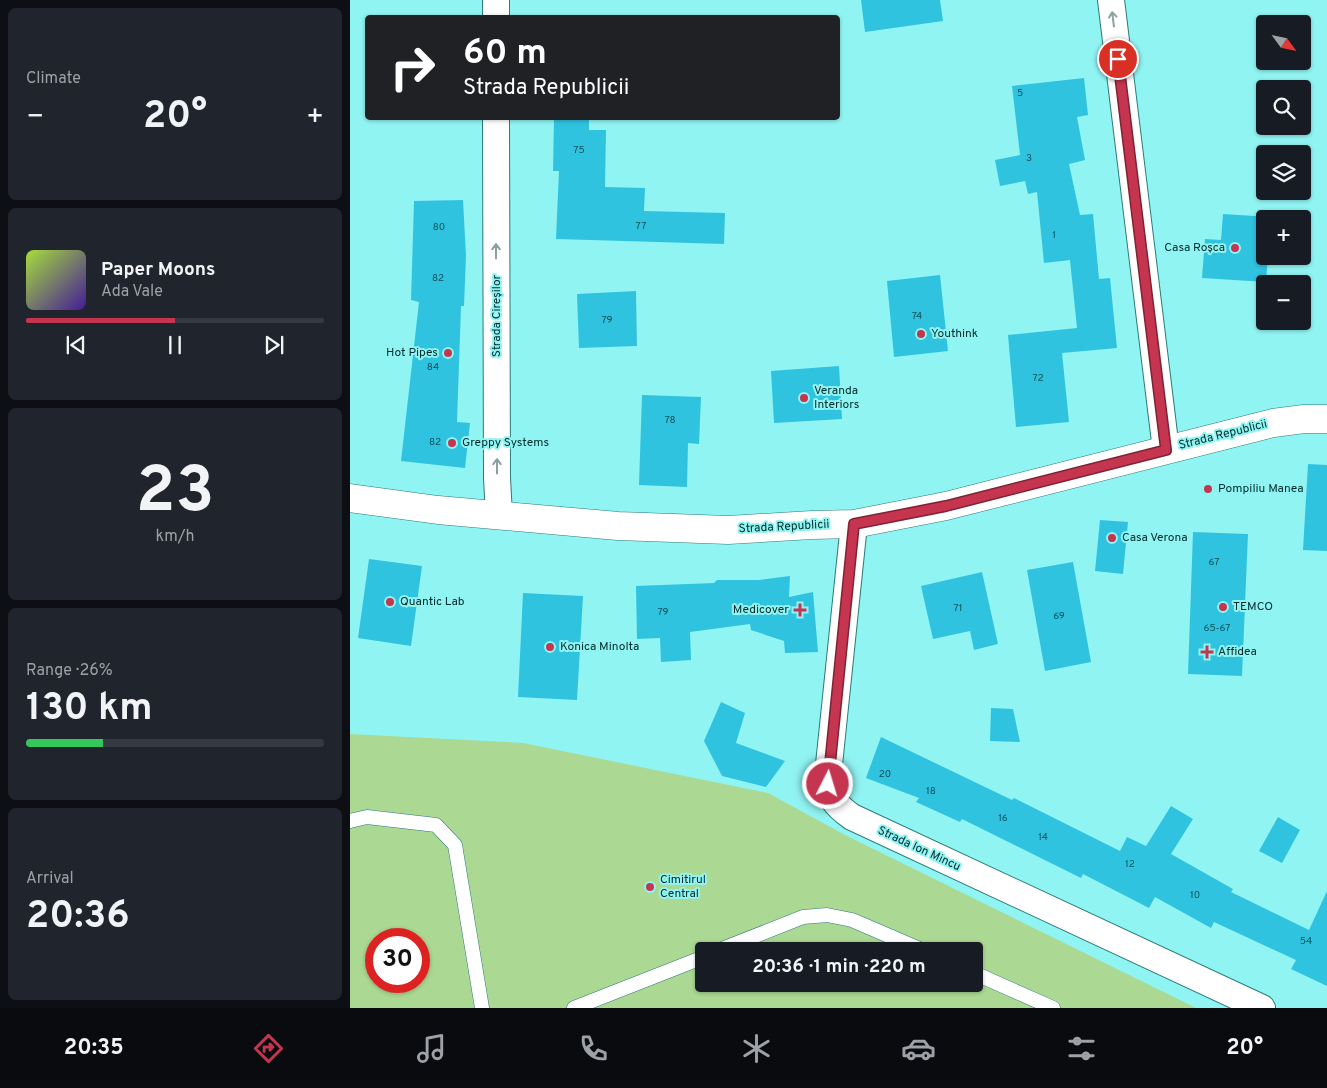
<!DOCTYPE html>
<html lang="en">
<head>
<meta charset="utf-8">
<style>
	body { margin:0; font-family:Overpass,sans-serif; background:#20242c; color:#f1f3f6; height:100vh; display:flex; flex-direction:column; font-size:19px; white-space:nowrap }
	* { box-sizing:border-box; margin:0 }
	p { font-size:16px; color:#9ea1a6 }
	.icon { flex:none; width:28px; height:28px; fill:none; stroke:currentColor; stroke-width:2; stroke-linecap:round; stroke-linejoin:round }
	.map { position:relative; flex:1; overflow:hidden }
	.drawer { display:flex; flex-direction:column; gap:8px; padding:8px; background:#0d0f14; width:350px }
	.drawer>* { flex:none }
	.guide { position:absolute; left:15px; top:15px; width:475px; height:105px; border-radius:5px; box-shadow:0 1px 4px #0004; background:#202124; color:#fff; overflow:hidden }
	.needle { width:32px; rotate:123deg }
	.controls { position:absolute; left:906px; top:15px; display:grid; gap:10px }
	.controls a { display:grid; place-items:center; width:55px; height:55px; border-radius:5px; background:#171b24; box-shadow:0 1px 4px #0004; font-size:25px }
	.speed { position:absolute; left:15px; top:928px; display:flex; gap:10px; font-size:25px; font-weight:700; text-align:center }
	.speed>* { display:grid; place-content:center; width:65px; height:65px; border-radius:50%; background:#171b24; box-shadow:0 1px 4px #0004; line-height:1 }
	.speed .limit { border:8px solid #d22; background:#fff; color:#111 }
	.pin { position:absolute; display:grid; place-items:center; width:42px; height:42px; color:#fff; margin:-21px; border:2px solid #fff; border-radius:50%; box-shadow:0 1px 5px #0007 }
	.me { position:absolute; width:55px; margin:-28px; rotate:5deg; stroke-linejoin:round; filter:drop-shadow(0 0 4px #0008) }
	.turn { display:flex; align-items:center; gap:18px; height:105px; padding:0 15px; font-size:22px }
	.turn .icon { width:65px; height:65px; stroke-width:2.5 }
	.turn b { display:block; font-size:35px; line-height:42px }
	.big { font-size:38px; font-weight:700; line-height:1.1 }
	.drawer .card { flex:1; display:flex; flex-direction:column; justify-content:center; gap:8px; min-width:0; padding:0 18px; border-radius:8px; background:#20242c }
	.drawer .dial { align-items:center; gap:0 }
	.dial b { font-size:65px; line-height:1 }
	.song { display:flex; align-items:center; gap:15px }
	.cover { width:60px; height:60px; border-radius:8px; background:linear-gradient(135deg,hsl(80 70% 55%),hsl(260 70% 35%)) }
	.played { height:5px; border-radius:2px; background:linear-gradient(90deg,#c53550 50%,#363941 50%) }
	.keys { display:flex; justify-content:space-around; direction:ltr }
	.heat { display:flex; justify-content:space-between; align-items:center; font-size:28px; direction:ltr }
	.charge { height:8px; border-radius:4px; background:linear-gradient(90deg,#34c759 26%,#363941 0) }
	.trip { position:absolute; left:345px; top:942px; width:288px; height:50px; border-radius:5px; background:#171b24; box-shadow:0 1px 4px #0004; font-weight:700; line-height:50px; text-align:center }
	.tab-bar { display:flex; height:80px; justify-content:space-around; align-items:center; background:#090b0e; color:#9ea1a6 }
	.tab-bar .icon { width:35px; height:35px }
	.tab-bar .current { color:#c53550 }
	.tab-bar b { font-size:22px; color:#f1f3f6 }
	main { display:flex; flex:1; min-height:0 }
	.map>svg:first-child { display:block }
	.green { fill:#abd892; fill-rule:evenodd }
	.building { fill:#30c3e0 }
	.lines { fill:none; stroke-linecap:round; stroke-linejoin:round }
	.service-casing { stroke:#2c7a7a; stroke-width:15 }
	.minor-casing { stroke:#2c7a7a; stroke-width:28 }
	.tertiary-casing { stroke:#2c7a7a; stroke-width:29 }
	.service { stroke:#fff; stroke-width:14 }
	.minor { stroke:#fff; stroke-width:26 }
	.tertiary { stroke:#fff; stroke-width:28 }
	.oneway { stroke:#8ca0a0 }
	.route-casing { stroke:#802234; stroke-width:12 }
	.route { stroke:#c53550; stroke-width:9 }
	.poi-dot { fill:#c53550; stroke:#90f4f2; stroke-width:2 }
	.labels { text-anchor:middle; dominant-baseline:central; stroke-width:4; stroke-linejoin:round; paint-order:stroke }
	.number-label { font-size:10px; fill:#0c5158 }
	.poi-label { font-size:12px; fill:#002b2b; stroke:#90f4f2; text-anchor:start }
	.street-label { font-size:12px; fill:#002b2b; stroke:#90f4f2 }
</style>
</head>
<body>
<main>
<section class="drawer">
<div class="card"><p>Climate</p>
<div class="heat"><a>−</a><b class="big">20°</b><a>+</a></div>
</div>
<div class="card">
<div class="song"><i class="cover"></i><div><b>Paper Moons</b><p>Ada Vale</p></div></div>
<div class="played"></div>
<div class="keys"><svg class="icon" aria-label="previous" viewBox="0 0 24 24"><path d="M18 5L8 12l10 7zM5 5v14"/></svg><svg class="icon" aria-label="pause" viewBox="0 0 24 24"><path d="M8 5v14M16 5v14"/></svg><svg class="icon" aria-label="next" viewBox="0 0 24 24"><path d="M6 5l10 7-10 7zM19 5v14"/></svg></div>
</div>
<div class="card dial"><b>23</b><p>km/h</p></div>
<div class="card"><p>Range · 26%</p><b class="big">130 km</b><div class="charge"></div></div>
<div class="card"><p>Arrival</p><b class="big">20:36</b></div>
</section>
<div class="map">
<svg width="977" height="1008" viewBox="0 0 977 1008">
	<rect width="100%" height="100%" fill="#90f4f2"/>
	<!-- green -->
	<path class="green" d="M0,734L173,743L418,793L495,835L846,1008H0ZM26,939H69V981H26ZM354,951H624V984H354Z"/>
	<!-- building -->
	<path class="building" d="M511,0H590L593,21L515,32Z
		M734,78L738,115L727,117L735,160L719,164L730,215L743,214L749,279L760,278L767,348L712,353L719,422L666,427L658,335L727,328L720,260L694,263L687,192L678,194L675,181L650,186L645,160L670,155L662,86Z
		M204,118H239V130H256L255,187L295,188L294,211L375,213L374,244L206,239L209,171H203Z
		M113,200L116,256L114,306H111L107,422L120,423L115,468L51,461L69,302L61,300L64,201Z
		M873,214L921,217V219H915V256H918L916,282L852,278L855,239L871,240Z
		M590,275L598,351L544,357L537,281Z
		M286,291L287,346L229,348L227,294Z
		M489,366L492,419L424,423L421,371Z
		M292,395L351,397L349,444L338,443L337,487L289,485Z
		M958,464L977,465V551L953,550Z
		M750,520L778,522L773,574L745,571Z
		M843,532L898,534L892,676L838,674Z
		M19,559L72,566L61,646L8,638Z
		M723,562L741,662L695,671L677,570Z
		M632,572L648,644L624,650L620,631L583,639L571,586Z
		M440,576L439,597L463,592L468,652L435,653L434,641L401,630L400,624L340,632L341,660L311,662L310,638L287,639L286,586L364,583L367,580H409Z
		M173,593L233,596L227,700L168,697Z
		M371,702L395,713L386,743L435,761L416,787L372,776L354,741Z
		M641,708L663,709L670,742L640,741Z
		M531,737L662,800L664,798L770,851L777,837L796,846L821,806L843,819L821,854L883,889L881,892L959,930L977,891V986L941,969L946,960L864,922L861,928L805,897L799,908L733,874L731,878L612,819L610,822L566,802L569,798L516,778Z
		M928,817L950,830L932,863L909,851Z"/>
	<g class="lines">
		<defs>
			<path id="service" d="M0,821L17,817L86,825L105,845L132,1008
				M367,951L453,917L477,915L502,920L574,951
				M624,973L703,1008
				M224,1008L354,957"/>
			<path id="minor" d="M146,0V18
				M761,0L816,450
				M146,118L147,478L149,515
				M504,524L478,774C477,796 485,805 502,817L912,1008"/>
			<path id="tertiary" d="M0,498L88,510L268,526L378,530L462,525L504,524L596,506L923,423L954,419H977"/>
		</defs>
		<!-- service casing -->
		<use href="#service" class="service-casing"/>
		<!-- minor casing -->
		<use href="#minor" class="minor-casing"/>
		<!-- tertiary casing -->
		<use href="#tertiary" class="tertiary-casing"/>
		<!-- service -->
		<use href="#service" class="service"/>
		<!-- minor -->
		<use href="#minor" class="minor"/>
		<!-- tertiary -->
		<use href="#tertiary" class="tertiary"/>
	</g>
	<!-- one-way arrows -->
	<defs><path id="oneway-shaft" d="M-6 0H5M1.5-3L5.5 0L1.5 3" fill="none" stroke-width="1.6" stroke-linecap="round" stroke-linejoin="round" transform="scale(1.25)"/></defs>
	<g class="oneway">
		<use href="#oneway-shaft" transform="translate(763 19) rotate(-97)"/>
		<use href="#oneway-shaft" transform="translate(146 251) rotate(-90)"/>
		<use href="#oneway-shaft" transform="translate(147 466) rotate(-90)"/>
	</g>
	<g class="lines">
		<defs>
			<path id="route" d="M478,784L504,524L596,506L816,450L768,59"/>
		</defs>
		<!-- route casing -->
		<use href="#route" class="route-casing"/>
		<!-- route -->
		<use href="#route" class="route"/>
	</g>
	<!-- markers -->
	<g class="poi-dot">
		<circle cx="885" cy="248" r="5"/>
		<circle cx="571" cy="334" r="5"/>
		<circle cx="98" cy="353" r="5"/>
		<circle cx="454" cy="398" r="5"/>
		<circle cx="102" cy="443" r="5"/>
		<circle cx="858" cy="489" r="5"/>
		<circle cx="762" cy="538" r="5"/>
		<circle cx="40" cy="602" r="5"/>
		<circle cx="873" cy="607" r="5"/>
		<path d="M447.5 602.5h5v5h5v5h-5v5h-5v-5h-5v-5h5z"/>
		<circle cx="200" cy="647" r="5"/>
		<path d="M854.5 644.5h5v5h5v5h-5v5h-5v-5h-5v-5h5z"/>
		<circle cx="300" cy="887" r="5"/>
	</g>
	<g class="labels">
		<!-- number labels -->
		<g class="number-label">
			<text x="670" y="93">5</text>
			<text x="229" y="150">75</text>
			<text x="679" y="158">3</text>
			<text x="291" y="226">77</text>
			<text x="89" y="227">80</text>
			<text x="704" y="235">1</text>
			<text x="88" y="278">82</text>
			<text x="567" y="316">74</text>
			<text x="257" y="320">79</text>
			<text x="83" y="367">84</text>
			<text x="688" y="378">72</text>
			<text x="320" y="420">78</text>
			<text x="85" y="442">82</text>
			<text x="864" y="562">67</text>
			<text x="608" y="608">71</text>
			<text x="313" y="612">79</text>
			<text x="709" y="616">69</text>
			<text x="867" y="628">65-67</text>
			<text x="535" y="774">20</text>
			<text x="581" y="791">18</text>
			<text x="653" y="818">16</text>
			<text x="693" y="837">14</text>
			<text x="780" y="864">12</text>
			<text x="845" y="895">10</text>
			<text x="956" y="941">54</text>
		</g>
		<!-- poi labels -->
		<g class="poi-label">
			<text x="875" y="248" text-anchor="end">Casa Roșca</text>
			<text x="581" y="334">Youthink</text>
			<text x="88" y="353" text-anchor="end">Hot Pipes</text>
			<text x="464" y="391">Veranda<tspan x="464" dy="14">Interiors</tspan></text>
			<text x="112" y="443">Greppy Systems</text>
			<text x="868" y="489">Pompiliu Manea</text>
			<text x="772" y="538">Casa Verona</text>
			<text x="50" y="602">Quantic Lab</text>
			<text x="883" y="607">TEMCO</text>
			<text x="439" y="610" text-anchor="end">Medicover</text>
			<text x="210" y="647">Konica Minolta</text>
			<text x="868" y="652">Affidea</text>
			<text x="310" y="880">Cimitirul<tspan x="310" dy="14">Central</tspan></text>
		</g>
		<!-- street labels -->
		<g class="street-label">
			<text transform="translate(147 316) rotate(-90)">Strada Cireșilor</text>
			<text transform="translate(873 435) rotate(-14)">Strada Republicii</text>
			<text transform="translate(434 527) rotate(-3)">Strada Republicii</text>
			<text transform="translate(569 849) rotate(25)">Strada Ion Mincu</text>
		</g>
	</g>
</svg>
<div class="controls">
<a><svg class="needle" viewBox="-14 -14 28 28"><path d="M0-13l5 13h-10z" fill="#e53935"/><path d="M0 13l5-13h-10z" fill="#9ea1a6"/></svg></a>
<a><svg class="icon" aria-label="search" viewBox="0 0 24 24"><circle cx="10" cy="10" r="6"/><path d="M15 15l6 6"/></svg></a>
<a><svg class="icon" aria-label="layers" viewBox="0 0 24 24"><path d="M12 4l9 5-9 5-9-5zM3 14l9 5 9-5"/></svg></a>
<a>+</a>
<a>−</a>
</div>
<div class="speed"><div class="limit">30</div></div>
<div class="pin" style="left:768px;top:59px;background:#d93025"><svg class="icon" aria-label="arrive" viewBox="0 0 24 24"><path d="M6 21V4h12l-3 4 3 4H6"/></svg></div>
<svg class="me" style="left:478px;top:784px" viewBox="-20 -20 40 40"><circle r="17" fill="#c53550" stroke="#fff" stroke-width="3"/><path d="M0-11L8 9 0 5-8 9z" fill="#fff"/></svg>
<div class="trip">20:36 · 1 min · 220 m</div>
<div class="guide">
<div class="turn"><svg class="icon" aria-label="right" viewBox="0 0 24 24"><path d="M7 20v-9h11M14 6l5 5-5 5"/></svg><div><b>60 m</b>Strada Republicii</div></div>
</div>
</div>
</main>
<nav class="tab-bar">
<b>20:35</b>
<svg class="icon current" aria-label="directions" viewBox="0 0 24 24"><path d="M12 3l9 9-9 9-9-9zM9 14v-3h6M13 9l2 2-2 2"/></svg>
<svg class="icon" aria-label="music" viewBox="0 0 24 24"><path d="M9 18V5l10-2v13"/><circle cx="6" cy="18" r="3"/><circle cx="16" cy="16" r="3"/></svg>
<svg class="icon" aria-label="phone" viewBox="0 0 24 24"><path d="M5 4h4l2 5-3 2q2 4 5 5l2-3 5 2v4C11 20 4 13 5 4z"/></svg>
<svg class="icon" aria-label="climate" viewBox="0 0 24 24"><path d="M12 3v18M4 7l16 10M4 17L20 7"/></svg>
<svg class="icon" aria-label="car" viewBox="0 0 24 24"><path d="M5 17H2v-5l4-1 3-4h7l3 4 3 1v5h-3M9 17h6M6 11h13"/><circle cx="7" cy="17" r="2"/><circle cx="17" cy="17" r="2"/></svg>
<svg class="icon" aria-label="filters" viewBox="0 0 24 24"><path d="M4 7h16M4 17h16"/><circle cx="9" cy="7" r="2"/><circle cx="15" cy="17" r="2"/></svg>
<b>20°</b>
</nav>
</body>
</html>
